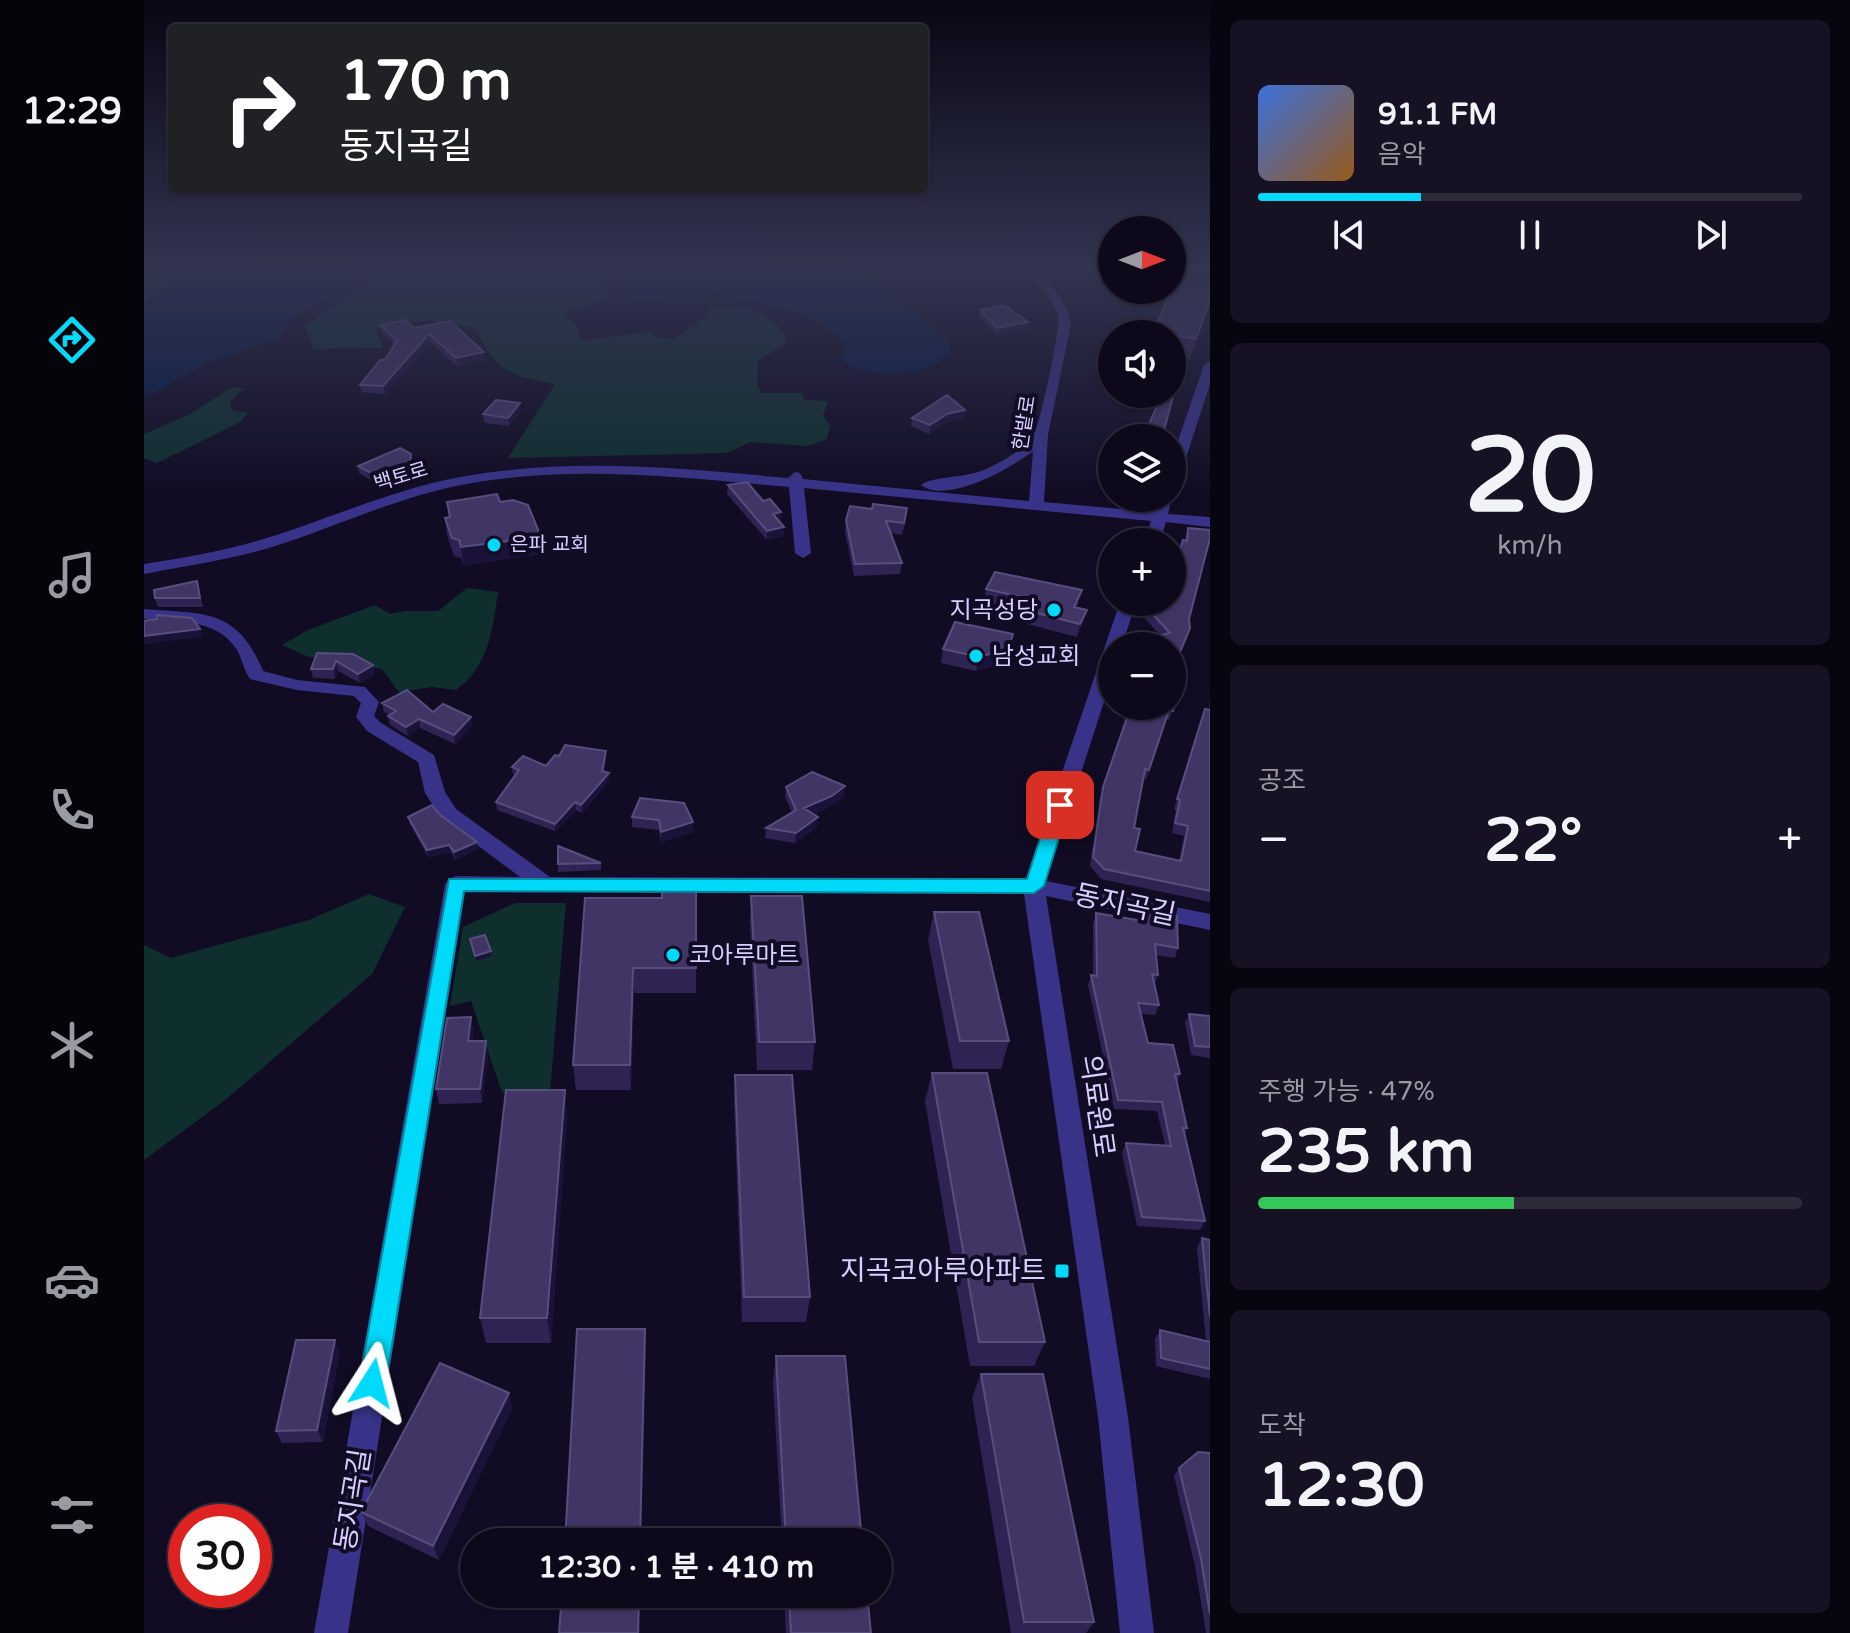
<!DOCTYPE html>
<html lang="ko">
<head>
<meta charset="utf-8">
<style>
	body { margin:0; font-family:"Varela Round","Noto Sans KR",sans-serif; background:#161224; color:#f1f3f6; height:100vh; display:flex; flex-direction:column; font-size:30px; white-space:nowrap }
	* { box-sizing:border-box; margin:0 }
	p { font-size:26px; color:#9a9aa3 }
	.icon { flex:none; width:44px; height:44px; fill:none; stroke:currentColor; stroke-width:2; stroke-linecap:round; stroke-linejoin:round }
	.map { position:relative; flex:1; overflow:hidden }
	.drawer { display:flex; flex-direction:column; gap:20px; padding:20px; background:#07050f; width:640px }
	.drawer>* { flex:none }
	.top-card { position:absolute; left:24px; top:24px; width:760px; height:168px; border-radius:8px; box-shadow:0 2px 6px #0004,0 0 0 2px #2d2a3a; background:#202124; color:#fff; overflow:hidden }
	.needle { width:52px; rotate:90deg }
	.fabs { position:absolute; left:954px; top:216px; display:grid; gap:16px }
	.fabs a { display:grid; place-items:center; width:88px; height:88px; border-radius:50%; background:#0d091b; box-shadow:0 2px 6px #0004,0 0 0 2px #2d2a3a; font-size:40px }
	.speed { position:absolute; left:24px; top:1504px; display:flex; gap:16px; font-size:40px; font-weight:700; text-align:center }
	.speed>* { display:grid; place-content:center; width:104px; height:104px; border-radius:50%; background:#0d091b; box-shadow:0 2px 6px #0004,0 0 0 2px #2d2a3a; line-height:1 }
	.speed .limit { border:12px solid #d22; background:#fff; color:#111 }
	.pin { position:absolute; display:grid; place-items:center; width:68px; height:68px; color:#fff; margin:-34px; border-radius:16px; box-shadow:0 4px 12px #0006 }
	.me { position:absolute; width:88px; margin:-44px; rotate:9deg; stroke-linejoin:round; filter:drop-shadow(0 0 6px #0008) }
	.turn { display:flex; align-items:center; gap:28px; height:168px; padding:0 40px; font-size:36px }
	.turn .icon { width:104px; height:104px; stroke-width:2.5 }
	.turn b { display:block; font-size:56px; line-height:68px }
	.big { font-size:60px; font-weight:700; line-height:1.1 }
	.drawer .card { flex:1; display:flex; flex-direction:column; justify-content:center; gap:12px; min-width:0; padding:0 28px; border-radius:12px; background:#161224 }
	.drawer .dial { align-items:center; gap:0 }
	.dial b { font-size:104px; line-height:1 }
	.song { display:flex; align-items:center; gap:24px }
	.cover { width:96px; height:96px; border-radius:12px; background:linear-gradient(135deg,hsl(220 70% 55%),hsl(30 70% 35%)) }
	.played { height:8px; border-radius:4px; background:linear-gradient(90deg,#00dafa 30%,#2d2a3a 30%) }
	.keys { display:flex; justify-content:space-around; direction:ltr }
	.heat { display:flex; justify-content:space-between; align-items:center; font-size:44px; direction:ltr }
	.charge { height:12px; border-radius:6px; background:linear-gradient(90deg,#34c759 47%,#2d2a3a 0) }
	.trip { position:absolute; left:316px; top:1528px; width:432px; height:80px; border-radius:40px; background:#0d091b; box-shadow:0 2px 6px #0004,0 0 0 2px #2d2a3a; font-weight:700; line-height:80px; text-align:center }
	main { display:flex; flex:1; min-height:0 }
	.dock { display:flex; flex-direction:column; width:144px; justify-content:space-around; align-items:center; background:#05040b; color:#9a9aa3 }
	.dock .icon { width:56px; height:56px }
	.dock .on { color:#00dafa }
	.dock b { font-size:36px; color:#f1f3f6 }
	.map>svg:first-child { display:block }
	.green { fill:#0f2f2f }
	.water { fill:#051a44 }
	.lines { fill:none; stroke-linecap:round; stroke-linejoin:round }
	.minor { fill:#383388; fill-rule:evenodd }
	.wall { fill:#2f2354 }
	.shaded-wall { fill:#1b1239 }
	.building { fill:#413566; stroke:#584e7e; stroke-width:2 }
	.route { fill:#00dafa; stroke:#008ea2; stroke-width:2 }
	.poi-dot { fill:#00dafa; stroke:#110c24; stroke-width:3 }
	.labels { text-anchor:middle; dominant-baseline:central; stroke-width:8; stroke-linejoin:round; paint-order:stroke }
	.far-street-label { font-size:20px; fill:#d6cfff; stroke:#110c24 }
	.far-poi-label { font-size:20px; fill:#d6cfff; stroke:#110c24; text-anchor:start }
	.poi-label { font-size:24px; fill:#d6cfff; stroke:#110c24; text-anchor:start }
	.near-street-label { font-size:28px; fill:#d6cfff; stroke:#110c24 }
	.near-poi-label { font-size:28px; fill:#d6cfff; stroke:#110c24; text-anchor:end }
</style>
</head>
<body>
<main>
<nav class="dock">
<b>12:29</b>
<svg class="icon on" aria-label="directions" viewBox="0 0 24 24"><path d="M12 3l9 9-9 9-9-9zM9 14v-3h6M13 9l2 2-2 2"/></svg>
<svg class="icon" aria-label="music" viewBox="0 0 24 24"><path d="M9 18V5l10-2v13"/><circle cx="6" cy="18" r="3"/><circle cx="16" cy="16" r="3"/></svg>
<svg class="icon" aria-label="phone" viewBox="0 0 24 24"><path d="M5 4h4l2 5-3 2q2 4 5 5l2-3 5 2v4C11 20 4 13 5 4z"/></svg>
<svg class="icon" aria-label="climate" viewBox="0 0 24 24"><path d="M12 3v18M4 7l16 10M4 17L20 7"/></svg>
<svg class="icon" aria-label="car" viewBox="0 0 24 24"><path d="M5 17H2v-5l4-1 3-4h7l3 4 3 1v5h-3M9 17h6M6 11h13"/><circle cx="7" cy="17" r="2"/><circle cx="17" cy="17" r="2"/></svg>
<svg class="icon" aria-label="filters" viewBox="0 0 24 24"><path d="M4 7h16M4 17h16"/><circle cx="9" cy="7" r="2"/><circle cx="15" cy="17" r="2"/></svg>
</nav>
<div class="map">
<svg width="1066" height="1633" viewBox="0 0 1066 1633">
	<rect width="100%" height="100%" fill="#110c24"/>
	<!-- green -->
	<path class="green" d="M0,266H50L0,304Z
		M243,266H461L463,299L419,313L433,327L437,341L508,331L509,337L530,339L563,317L565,308C596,304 630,310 643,342L614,361L613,382L617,393H657L661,400L684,401L679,415L686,425L683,439L664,446L606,442L583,453L364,458L411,384C365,376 352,371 331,328L283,320L231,329L239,348L169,349L161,326Z
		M89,387L100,388L86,402L88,410L104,413L96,422L13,463L0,458V434L46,414Z
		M323,588L354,592C348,631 345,666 312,690L288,687L255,692L238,669L162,656L138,645L164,630L231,605L246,614L261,611H294Z
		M225,894L261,907L228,974L81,1100L0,1160V945L27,958L165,920Z
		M371,903H422L406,1092H358L327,1001L306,1006L319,927Z"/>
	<!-- water -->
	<path class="water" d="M49,266H223L183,298L144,322L136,337L65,362L0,398V309Z
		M481,266L700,267L718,273L803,339L807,350C787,379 725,380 698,361L703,344L678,322L639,308L575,293L493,300L478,294L473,286Z"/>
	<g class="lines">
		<!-- minor -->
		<path class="minor" d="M878,266H889C905,283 922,299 927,323L904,435L900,502L1010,512L1015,498L1028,496L1024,514L1066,517V527L1022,522L1016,542H1000L1007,521L660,488L667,553L659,558L651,553L645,487C535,477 426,464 317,485C251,498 189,528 125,548C84,560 42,566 0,574V564C38,558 76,552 113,541C181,521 246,490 316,477C426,457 534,468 644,478L651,472L656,473L659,479L885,501L889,451C868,468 802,505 777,485C788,476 824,478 842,469C857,462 884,448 891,432C897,419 917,327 914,316C909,296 891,282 878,266Z
			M1066,361V384L1035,479L1028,483V458L1060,365Z
			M976,602H992L978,646H968V677L902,881L1066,914V930L902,896L984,1417L1010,1633H976L954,1417L880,894L321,892L204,1633H170L301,884L305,879L312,876L376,877L298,819L281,793L274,762L223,731L212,717L217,703L210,696L153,690L106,679C100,670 98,659 93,650C73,618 33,622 0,619V609C61,614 93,608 119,671L153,680L221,687L235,702L230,716L237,723L290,755L301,792L312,809L406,877L882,878Z"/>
	</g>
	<!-- wall -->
	<path class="wall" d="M1066,266V304L1046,359L1028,356V334H1009L1027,290Z
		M836,310L883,329L853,335L835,317Z
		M237,325L270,328L341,360L313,366L286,342L241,394L218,392L216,385L241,360L250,344L238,333Z
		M821,410L820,418L802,422L785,434L767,426L768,418Z
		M377,411L365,426L340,423L339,414Z
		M267,454L268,462L267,470L232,483L215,473L214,466Z
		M584,485L637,521H635L640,527V536L623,540L583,494Z
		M303,502H356L398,554L319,565L317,558L310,556L303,535L301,518L305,517Z
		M762,519L758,535L747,533L758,563L756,574L710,576L701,532L702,520Z
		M1044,528L1045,619L1046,628L1035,657L1034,695L1025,720L1021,719L1002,780L999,779L990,828L991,851L1035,861L1040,836L1028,833L1032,810L1030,809L1058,718L1065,709L1066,694V902L957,879L946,866L956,797L987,706L1016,635L995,612L998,603L1017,607L1041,540Z
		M53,581L59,607H14L11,598Z
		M842,589L935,602L932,607L939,622L933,637L883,624L885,612L840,602Z
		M869,634L861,663L832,671L797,663L799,649Z
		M173,653L229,665L230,675L216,683L194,671L191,679L169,678L167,669Z
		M238,703L289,712L327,717L328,726L311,744L276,728L264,736L246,725L244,716L245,715L240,712Z
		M415,756L462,759L460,772L465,773V781L438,813L432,810L411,831L353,810L352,802L371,776L369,774L368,767L402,766Z
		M642,787L700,796L687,806L669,814L673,827L651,843L621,838L622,828L648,812L641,797Z
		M295,814L334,849L311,860L307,852L284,857L266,824L264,817Z
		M488,817L549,822V832L517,842L515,830L488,827Z
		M457,863V870L414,872V864Z
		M607,896L671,1042L668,1070H613L606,924Z
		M441,898L552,968V993H490L487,1090H432L429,1065Z
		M998,909L1034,948L1031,958L1012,955L1014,975L1010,985L1015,1005L1011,1015L997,1014L1004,1043L1036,1074L1033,1082L1043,1128L1041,1134L1061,1221L1056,1230L993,1226L978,1153L982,1143L1021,1145L1013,1111L970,1109L944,985L947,975H949V923L952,913L995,921Z
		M790,912L865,1041L857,1069H809L784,940Z
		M1045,1014L1066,1016V1058L1047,1055L1041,1023Z
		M327,1017L329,1032L328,1041L344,1055L338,1103L295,1104L292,1089Z
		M788,1073L901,1342L890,1366H826L781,1101Z
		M591,1075L666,1297L662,1322H598L590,1102Z
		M421,1090L423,1117L407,1343H342L336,1318Z
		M1058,1238L1066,1240V1379L1012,1366L1011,1339L1016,1330L1062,1341L1053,1248Z
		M196,1352L179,1442L138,1443L132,1431Z
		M632,1356L718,1542H638L629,1381Z
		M837,1374L950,1622L942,1633H867L828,1398Z
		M365,1393L368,1409L295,1560L224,1526L217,1512Z
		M1066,1453V1633H1062L1051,1566L1030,1476L1035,1468Z
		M640,1594H723L727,1633H642Z"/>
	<!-- shaded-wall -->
	<path class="shaded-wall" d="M1066,300V304L1046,359L1052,339Z
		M884,322L883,329L853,335L854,328Z
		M285,334L286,342L241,394L239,386Z
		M340,352L341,360L313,366L312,358Z
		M376,403L377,411L365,426L364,418Z
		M821,410L820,418L802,422L785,434L786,425L803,414Z
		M267,454L268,462L267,470L232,483L231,475Z
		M637,512V521L628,523L629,514Z
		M640,527V536L623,540V531Z
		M397,537L398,554L319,565L317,547Z
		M943,610L939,622L933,637L936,624Z
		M56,629L59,637L0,644V636Z
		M869,634L861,663L832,671L835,657Z
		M192,661L194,671L191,679L189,669Z
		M229,665L230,675L216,683L214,674Z
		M327,717L328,726L311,744L310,735Z
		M275,719L276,728L264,736L262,727Z
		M465,773V781L438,813L437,805Z
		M701,786L700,796L687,806L659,818L660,808Z
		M431,802L432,810L411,831V824Z
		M674,817L673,827L651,843L652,833Z
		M549,822V832L517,842V832Z
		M333,842L334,849L311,860L310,852Z
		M305,845L307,852L284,857L283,850Z
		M347,951L348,956L332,961L331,956Z
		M489,968L490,993L487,1090L486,1065Z
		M327,1017L329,1032L326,1056L324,1041Z
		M342,1041L344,1055L338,1103L336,1089Z
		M421,1090L423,1117L407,1343L403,1318Z
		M501,1329L502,1354L497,1542H496Z
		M191,1340L196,1352L179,1442L173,1430Z
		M365,1393L368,1409L295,1560L289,1546Z
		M495,1594H496V1633H494Z"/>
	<!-- building -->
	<path class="building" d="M1036,266H1066V300L1052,339L1028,335V334L1009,333L1027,290H1028V287Z
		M860,305L884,322L854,328L836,310Z
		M261,320L270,328L306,321L340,352L312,358L285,334L239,386L216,385L236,360H241L253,340L237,325Z
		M1034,358L1039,359L1018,438H999L1018,394H1028V371Z
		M803,395L821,410L803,414L786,425L768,418Z
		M352,400L376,403L364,418L339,414Z
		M256,448L267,454L266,463L231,475L214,466Z
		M603,482L619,501L626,499L637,512L629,514L640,527L623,531L584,485Z
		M353,494L356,502L369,500L384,505L397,537L317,547L315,540L308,538L301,518L306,517L303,502Z
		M729,504L763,508L760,523L742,521L758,563L711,564L702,520L706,506L728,509Z
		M1044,528L1066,530V538L1045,619L1046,628L1034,657L1039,658L1034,695L1029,711L1025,710L1005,770L1001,769L990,828L996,829L991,851L1037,861L1044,826L1031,823L1036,800L1033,799L1061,709L1066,710V891L960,869L949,857L959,787L987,706H1028V646H1004L1008,637L1026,633L998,603L1017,607L1018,602H1028V573L1039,540L1043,541Z
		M851,572L938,590L930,607L943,610L936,624L885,611L891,600L842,589Z
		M53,581L56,598H11L10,590Z
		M13,615L48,618L56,629L0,636V621L13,619Z
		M811,622L869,634L864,649L835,657L799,649Z
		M173,653L209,654L229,665L214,674L192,661L189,669H167Z
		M263,690L289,712L299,704L327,717L310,735L275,719L262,727L244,716L252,711L238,703Z
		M421,745L462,751L458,771L465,773L437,805L431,802L411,824L352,802L375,770L368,767L379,756L402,766L411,755L415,756Z
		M668,772L701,786L688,796L660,808L674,817L652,833L622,828L652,810L642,787Z
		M496,798L540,803L549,822L517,832L515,820L488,817Z
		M288,805L295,814L333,842L310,852L305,845L283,850L264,817Z
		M414,846L457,863L414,864Z
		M518,888H552V968H489L486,1065H429L441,898H518Z
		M607,896H658L671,1042H615Z
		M998,909L1033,916L1034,948L1011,944L1014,975L1008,974L1015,1005L994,1003L1004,1043L1029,1045L1036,1074H1031L1043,1128H1039L1061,1221L998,1217L982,1143L1027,1146L1018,1102L974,1100L947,975L953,976L952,913L999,921Z
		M790,912H835L865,1041H816Z
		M341,935L347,951L331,956L326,939Z
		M1045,1014L1066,1016V1047L1051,1046Z
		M327,1017L324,1041H342L336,1089H292L303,1018Z
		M788,1073H843L901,1342H835Z
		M591,1075H648L666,1297H600Z
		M362,1090H421L403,1318H336Z
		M1058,1238L1066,1240V1317Z
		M433,1329H501L496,1542H421Z
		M1016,1330L1066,1342V1369L1017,1358Z
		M152,1340H191L173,1430L132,1431Z
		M632,1356H701L718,1542H642Z
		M296,1363L365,1393L289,1546L217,1512Z
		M837,1374H899L950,1622H880Z
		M1054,1452L1066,1453V1614L1057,1559L1035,1468Z
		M418,1594H495L494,1633H415Z
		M645,1594H723L727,1633H647Z"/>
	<!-- sky -->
	<linearGradient id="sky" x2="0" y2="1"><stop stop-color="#090714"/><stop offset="0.54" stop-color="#323450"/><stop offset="1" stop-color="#323450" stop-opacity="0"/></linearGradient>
	<rect width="1066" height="495" fill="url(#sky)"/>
	<!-- route -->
	<path class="route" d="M916,799L925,805L900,886L890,893L320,891L242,1383L238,1393L228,1397L219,1393L215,1383L305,879H883L907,805Z"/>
	<!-- markers -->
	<g class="poi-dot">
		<circle cx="350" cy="545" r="8"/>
		<circle cx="910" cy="610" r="8"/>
		<circle cx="832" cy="656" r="8"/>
		<circle cx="529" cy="955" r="8"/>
		<rect x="910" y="1263" width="16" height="16" rx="4"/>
	</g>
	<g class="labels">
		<!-- far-street labels -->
		<g class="far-street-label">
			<text transform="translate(881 423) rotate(-81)">한밭로</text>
			<text transform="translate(257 477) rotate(-17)">백토로</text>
		</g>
		<!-- far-poi labels -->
		<g class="far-poi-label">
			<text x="366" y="545">은파 교회</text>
		</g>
		<!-- poi labels -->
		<g class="poi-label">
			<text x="894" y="610" text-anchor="end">지곡성당</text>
			<text x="848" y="656">남성교회</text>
			<text x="545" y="955">코아루마트</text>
		</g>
		<!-- near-street labels -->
		<g class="near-street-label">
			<text transform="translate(981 905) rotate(12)">동지곡길</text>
			<text transform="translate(953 1106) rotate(82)">의료원로</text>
			<text transform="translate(209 1500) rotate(-81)">동지곡길</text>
		</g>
		<!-- near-poi labels -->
		<g class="near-poi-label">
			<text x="902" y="1271">지곡코아루아파트</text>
		</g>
	</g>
</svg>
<div class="fabs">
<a><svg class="needle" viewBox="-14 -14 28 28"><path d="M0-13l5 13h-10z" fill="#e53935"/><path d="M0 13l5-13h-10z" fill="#9a9aa3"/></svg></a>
<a><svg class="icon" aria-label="sound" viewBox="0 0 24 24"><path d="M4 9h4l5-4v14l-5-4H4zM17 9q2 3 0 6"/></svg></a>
<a><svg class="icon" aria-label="layers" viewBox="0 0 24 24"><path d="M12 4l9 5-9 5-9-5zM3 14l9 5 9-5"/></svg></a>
<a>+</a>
<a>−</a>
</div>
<div class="speed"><div class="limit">30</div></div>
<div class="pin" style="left:916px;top:805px;background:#d93025"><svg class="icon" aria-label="arrive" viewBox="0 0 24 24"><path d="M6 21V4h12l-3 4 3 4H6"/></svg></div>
<svg class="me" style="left:228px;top:1383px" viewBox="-20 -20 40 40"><path d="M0-17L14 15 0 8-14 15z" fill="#00dafa" stroke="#fff" stroke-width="4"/></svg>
<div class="trip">12:30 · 1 분 · 410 m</div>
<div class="top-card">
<div class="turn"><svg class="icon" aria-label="right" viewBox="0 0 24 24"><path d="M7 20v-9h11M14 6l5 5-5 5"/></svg><div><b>170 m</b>동지곡길</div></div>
</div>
</div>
<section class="drawer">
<div class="card">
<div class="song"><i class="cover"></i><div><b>91.1 FM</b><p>음악</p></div></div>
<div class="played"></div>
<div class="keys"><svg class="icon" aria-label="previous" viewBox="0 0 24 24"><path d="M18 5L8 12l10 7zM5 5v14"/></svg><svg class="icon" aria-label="pause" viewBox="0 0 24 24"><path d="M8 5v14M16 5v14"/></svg><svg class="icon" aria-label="next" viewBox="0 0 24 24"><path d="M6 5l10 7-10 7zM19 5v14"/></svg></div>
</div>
<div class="card dial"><b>20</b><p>km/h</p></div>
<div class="card"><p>공조</p>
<div class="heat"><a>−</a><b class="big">22°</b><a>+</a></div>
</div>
<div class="card"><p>주행 가능 · 47%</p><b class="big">235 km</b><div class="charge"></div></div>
<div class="card"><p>도착</p><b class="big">12:30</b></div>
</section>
</main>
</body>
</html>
